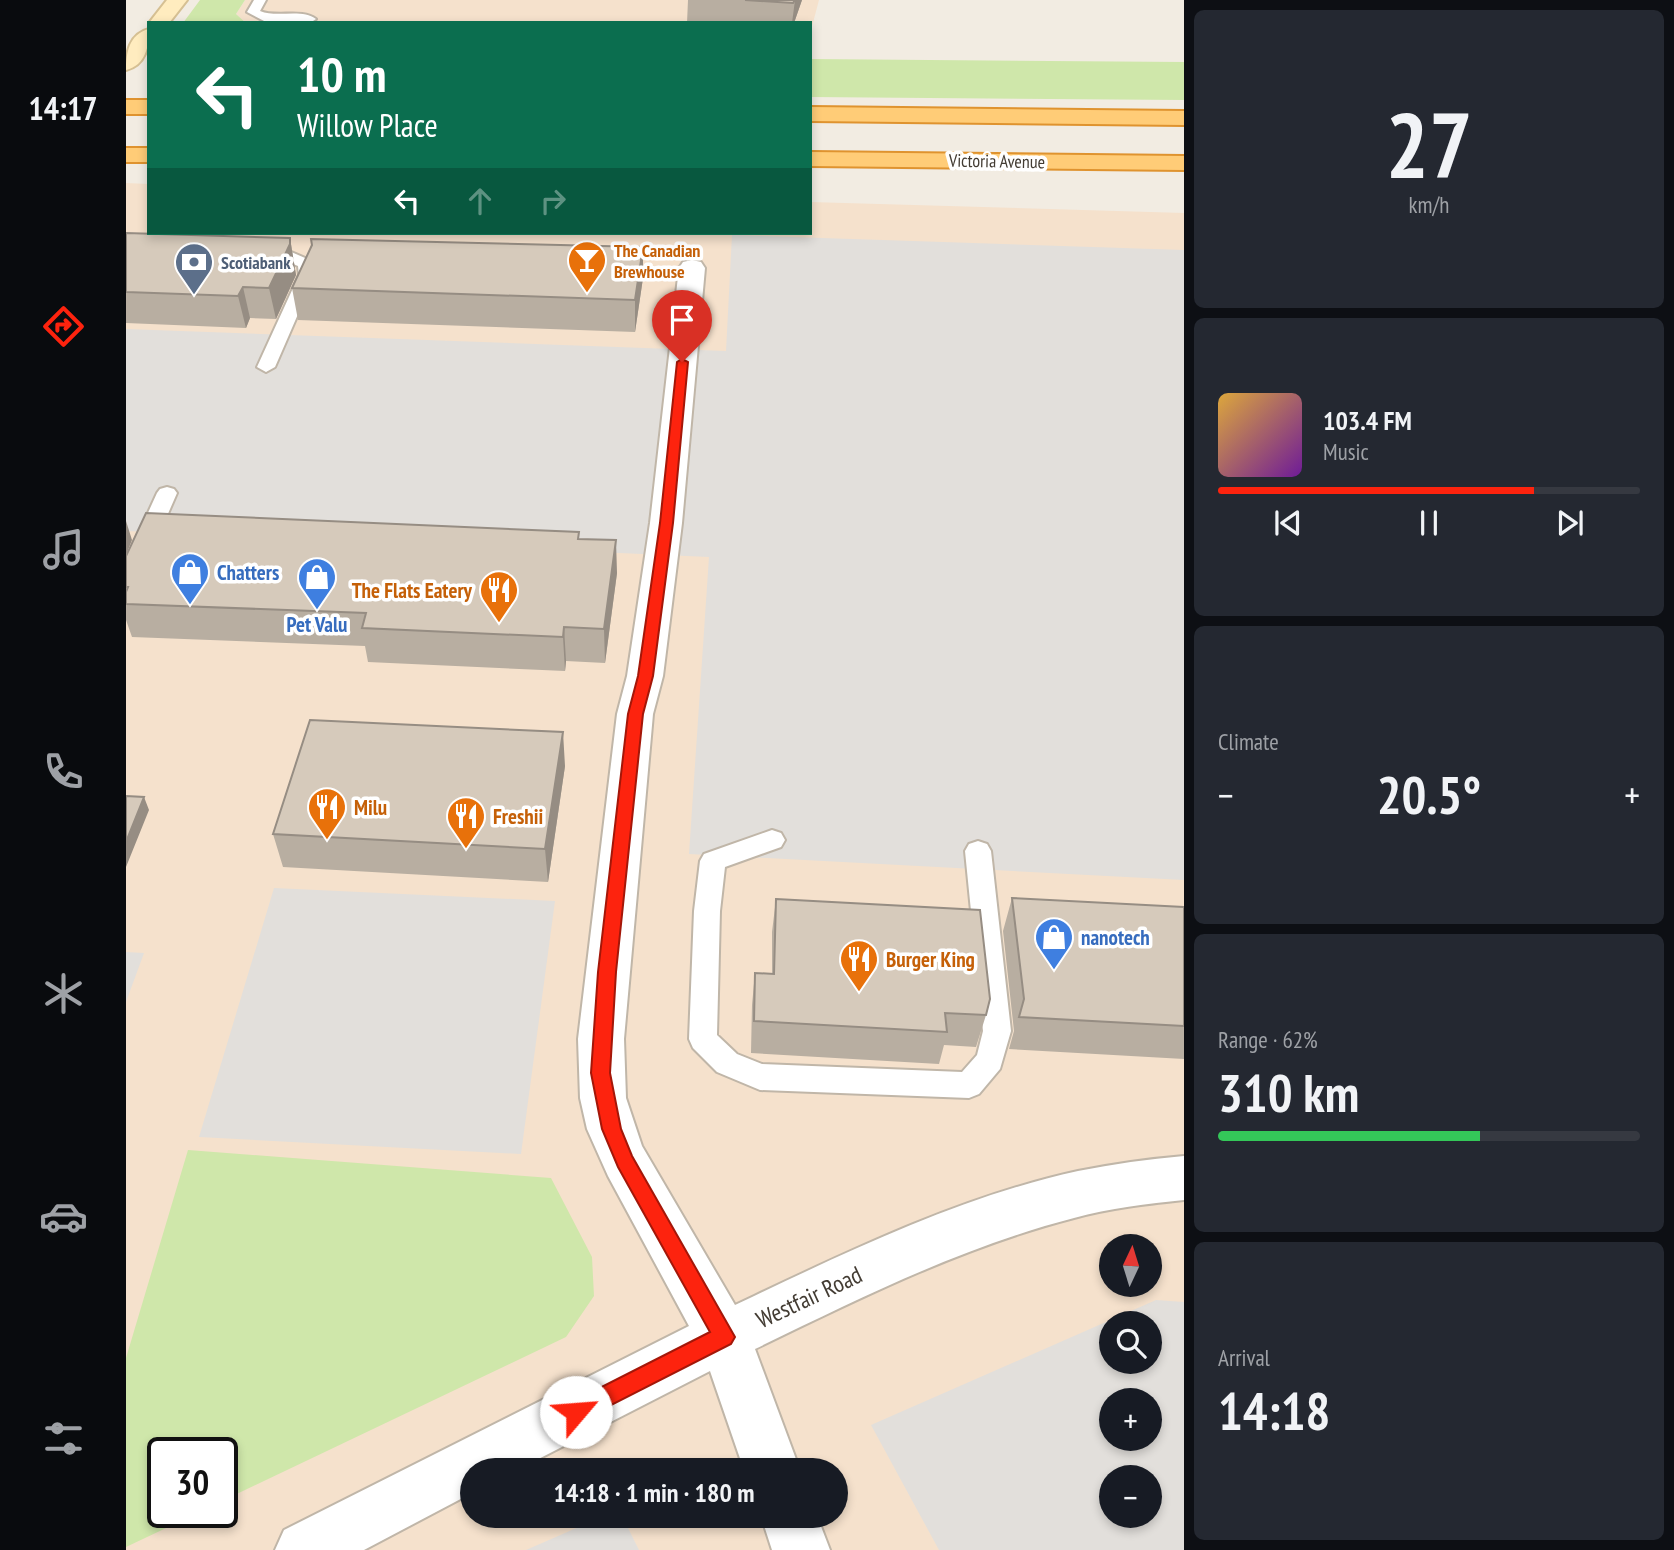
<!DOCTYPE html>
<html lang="en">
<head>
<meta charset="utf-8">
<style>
	body { margin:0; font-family:"PT Sans Narrow",sans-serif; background:#242831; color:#f1f3f6; height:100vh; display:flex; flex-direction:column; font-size:26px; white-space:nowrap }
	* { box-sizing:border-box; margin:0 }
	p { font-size:23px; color:#9ea1a6 }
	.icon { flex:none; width:38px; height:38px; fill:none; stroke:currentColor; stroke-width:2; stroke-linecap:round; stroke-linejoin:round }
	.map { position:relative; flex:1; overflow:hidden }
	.side { display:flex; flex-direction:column; gap:10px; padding:10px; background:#0d0f14; width:490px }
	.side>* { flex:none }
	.top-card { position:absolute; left:21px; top:21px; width:665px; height:214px; border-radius:0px; box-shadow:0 4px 10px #0003; background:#0b6e4f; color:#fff; overflow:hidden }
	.needle { width:46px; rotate:4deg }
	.buttons { position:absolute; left:973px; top:1234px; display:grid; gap:14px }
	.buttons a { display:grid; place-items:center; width:63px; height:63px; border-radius:50%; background:#171b24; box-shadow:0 4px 10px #0003; font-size:35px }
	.speed { position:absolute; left:21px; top:1437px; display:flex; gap:14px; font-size:35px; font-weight:700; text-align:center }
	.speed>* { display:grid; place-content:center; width:91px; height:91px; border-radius:50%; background:#171b24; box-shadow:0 4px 10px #0003; line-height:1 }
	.speed .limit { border:4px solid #111; border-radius:10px; background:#fff; color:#111 }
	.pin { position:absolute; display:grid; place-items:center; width:60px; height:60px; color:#fff; margin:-72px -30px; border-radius:50% 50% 50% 0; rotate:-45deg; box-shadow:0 0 7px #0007 }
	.pin .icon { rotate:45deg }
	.me { position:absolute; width:77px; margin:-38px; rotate:63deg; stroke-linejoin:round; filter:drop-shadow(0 0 5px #0008) }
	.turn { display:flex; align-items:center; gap:24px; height:147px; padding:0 35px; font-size:32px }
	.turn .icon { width:91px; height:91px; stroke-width:2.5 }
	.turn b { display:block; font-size:49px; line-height:60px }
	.lanes { display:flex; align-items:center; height:66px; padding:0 35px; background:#0003; justify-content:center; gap:35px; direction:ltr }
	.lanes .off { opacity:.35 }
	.big { font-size:52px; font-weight:700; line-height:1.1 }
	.side .card { flex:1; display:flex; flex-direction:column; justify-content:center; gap:10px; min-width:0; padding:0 24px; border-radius:10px; background:#242831 }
	.side .dial { align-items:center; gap:0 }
	.dial b { font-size:91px; line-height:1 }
	.song { display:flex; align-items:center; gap:21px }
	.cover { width:84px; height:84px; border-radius:10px; background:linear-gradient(135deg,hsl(40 70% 55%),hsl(280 70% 35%)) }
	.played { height:7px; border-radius:4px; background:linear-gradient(90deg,#fd230e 75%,#363941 75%) }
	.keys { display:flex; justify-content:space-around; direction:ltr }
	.heat { display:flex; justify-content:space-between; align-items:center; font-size:38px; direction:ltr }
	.charge { height:10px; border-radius:5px; background:linear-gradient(90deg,#34c759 62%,#363941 0) }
	.trip { position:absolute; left:334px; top:1458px; width:388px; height:70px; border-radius:35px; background:#171b24; box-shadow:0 4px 10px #0003; font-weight:700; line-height:70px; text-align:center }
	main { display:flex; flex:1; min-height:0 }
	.menu { display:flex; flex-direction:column; width:126px; justify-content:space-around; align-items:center; background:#090b0e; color:#9ea1a6 }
	.menu .icon { width:49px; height:49px }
	.menu .on { color:#fd230e }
	.menu b { font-size:32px; color:#f1f3f6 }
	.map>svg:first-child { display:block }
	.commercial { fill:#f5e1cc; fill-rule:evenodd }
	.green { fill:#cfe7aa }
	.parking { fill:#e2dfdb; fill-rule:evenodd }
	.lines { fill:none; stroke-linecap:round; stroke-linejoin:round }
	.service-casing { stroke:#c0b6a8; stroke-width:4 }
	.minor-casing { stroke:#c0b6a8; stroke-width:4 }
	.secondary-casing { stroke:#d6c093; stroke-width:4 }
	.trunk-casing { stroke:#df932f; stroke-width:4 }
	.service { fill:#fff; fill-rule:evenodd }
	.minor { fill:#fff; fill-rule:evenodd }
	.secondary { fill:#ffecbf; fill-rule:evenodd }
	.trunk { fill:#fc7; fill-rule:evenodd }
	.wall { fill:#b8aea1 }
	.shaded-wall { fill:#968d83 }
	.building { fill:#d6cabb; stroke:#968d83; stroke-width:2 }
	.route { fill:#fd230e; stroke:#a41709; stroke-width:2 }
	.labels { text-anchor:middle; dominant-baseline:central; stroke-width:7; stroke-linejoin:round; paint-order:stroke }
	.far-street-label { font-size:18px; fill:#433c33; stroke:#fff }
	.far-food-label { font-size:18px; font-weight:bold; fill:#c56008; stroke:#fff; text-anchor:start }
	.far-service-label { font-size:18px; font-weight:bold; fill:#4e5e75; stroke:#fff; text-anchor:start }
	.shop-label { font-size:21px; font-weight:bold; fill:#366cbe; stroke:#fff; text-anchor:start }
	.food-label { font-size:21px; font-weight:bold; fill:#c56008; stroke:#fff; text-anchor:start }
	.near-street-label { font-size:24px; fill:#433c33; stroke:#fff }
</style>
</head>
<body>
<main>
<nav class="menu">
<b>14:17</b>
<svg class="icon on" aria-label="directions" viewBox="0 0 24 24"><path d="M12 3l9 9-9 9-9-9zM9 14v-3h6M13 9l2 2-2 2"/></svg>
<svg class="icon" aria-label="music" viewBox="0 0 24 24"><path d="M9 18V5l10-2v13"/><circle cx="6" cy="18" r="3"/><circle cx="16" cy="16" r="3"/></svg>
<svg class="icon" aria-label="phone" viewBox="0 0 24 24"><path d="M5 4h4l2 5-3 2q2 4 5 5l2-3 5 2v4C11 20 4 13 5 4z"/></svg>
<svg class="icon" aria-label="climate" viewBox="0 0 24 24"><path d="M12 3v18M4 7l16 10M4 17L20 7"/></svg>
<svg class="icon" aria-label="car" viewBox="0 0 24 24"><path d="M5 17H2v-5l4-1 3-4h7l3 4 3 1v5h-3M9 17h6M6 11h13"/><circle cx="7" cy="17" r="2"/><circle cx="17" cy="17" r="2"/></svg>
<svg class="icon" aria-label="filters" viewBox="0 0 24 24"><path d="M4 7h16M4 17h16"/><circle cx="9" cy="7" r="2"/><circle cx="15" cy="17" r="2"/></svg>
</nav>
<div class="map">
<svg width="1058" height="1550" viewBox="0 0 1058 1550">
	<rect width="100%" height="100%" fill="#f2ece2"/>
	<!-- commercial -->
	<path class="commercial" d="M119,0H693L684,34V23H120L110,14Z
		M0,183L23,184V233H684V202L1058,213V1550H0ZM985,1246H1024V1284H985ZM985,1323H1024V1362H985ZM985,1400H1024V1438H985ZM37,1452H96V1512H37ZM346,1470H710V1516H346ZM985,1477H1024V1516H985Z"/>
	<!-- green -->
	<path class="green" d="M74,0H119L110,14L120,23H57Z
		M684,59L1058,62V100L684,97Z
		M62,1150L425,1178L466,1257L468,1296L440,1337L96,1501V1452H37V1512H74L0,1547V1358Z"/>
	<!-- parking -->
	<path class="parking" d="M606,235L1058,250V880L563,854L583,557L0,531V329L600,351Z
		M148,888L429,901L395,1154L73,1137Z
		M0,952L18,953L0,1002Z
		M1030,1300L1058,1302V1550H813L745,1425ZM1024,1323V1362H985V1323ZM1024,1400V1438H985V1400ZM1024,1477V1516H985V1477Z
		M478,1516H496L513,1550H400Z"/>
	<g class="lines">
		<defs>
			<path id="service" d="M128,0H140L134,11C151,18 176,8 190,19L184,23L140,22L121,12Z
				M136,250L163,251L186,261L189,275L149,367L140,372L131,367L173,275L172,266L160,261L130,258L128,255Z
				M41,487L48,489L51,493L11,585L8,590L0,592V561L31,493L34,489Z
				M646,830L655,833L659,840L655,847L599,867L594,911L591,1035L611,1054L636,1064L836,1072L851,1055L857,1031L839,851L843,844L852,841L861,844L865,851L885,1031L874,1069L853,1094L843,1098L634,1090L591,1072L567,1048L563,1039L568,911L574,861L578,854Z"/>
			<path id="minor" d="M566,260L575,262L579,268L556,523L537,676L527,714L498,1039L500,1098L516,1146L609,1305C719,1253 833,1197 952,1171C987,1164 1022,1159 1058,1156V1200C1021,1204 984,1208 948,1218C836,1247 732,1299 629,1349L674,1470H618L584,1371L391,1470H346V1493L238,1550H149L158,1530L563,1326L482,1176L461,1129L454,1098L452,1039L491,714L501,676L524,523L553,268L557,262Z
				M635,1516H691L704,1550H646Z"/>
			<path id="secondary" d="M41,0H61L43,23H23Z
				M23,29C23,46 20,65 0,70C0,53 3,34 23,29Z"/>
			<path id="trunk" d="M0,100H23V114H0Z
				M684,107L1058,111V125L684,121Z
				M0,148H23V162H0Z
				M684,152L1058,156V170L684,166Z"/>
		</defs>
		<!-- service casing -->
		<use href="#service" class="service-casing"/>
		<!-- minor casing -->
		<use href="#minor" class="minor-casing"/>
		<!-- secondary casing -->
		<use href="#secondary" class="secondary-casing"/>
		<!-- trunk casing -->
		<use href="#trunk" class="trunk-casing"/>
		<!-- service -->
		<use href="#service" class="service"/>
		<!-- minor -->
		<use href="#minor" class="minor"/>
		<!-- secondary -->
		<use href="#secondary" class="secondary"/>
		<!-- trunk -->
		<use href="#trunk" class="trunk"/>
	</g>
	<!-- wall -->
	<path class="wall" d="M562,0H676L668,23H561Z
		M0,233L164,238L170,275L150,319L124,318L120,328L0,323Z
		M517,247V278L509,332L172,320L166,288Z
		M453,532V539L491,573L479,663L440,661L439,671L242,662L239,646L6,637L0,620V556Z
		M439,766L422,882L157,867L147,834Z
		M886,898L1058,907V1059L883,1049L888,1031L877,931Z
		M650,899L860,1015L850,1047L818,1045L813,1064L625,1053L626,1005L629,973L646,974V932Z"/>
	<!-- shaded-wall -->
	<path class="shaded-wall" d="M669,0H676L668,23H666Z
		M164,238L170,275L150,319L143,288Z
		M517,247V278L509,332V300Z
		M117,287L124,318L120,328L112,296Z
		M0,521L6,540L0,555Z
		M490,540L491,573L479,663L478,629Z
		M438,627L440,661L439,671L437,637Z
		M437,732L439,766L422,882L419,849Z
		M18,797L23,810L0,867V842Z"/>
	<!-- building -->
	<path class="building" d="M619,0H669L667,3Z
		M0,233L164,238V244L143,288L117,287L112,296L0,292Z
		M185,239L517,247L509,300L166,288L186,245Z
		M20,513L453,532L452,539L490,540L478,629L438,627L437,637L236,628L240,613L0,604V592L2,587H0V556Z
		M184,720L437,732L419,849L147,834Z
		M0,796L18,797L0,842Z
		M886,898L1058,907V1026L893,1017L898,999Z
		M650,899L854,910L864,999L860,1015L819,1013L821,1032L628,1021L629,973L648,974Z"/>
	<!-- route -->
	<path class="route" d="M556,359L562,362L547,523L527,676L517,714L490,972L484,1073L495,1129L506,1156L609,1337L605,1344L450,1423L442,1420L438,1412L442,1404L584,1332L492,1167L476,1129L465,1073L472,972L502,714L512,676L534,523L551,362Z"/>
	<!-- icons -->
	<defs>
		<symbol id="bar-pin" viewBox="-11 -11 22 30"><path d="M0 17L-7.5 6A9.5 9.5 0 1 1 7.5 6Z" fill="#e8710a" stroke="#fff"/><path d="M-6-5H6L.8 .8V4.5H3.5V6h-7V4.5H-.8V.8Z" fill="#fff"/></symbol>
		<symbol id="bank-pin" viewBox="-11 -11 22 30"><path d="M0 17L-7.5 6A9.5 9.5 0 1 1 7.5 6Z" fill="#5c6f8a" stroke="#fff"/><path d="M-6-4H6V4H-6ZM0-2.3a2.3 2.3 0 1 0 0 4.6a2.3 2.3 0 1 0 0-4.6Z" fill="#fff"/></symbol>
		<symbol id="shop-pin" viewBox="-11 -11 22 30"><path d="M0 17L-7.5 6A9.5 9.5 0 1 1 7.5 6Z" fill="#3f7fe0" stroke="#fff"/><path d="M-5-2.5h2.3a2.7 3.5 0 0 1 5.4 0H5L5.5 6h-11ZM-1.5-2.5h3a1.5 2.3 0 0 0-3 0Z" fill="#fff"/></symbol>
		<symbol id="restaurant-pin" viewBox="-11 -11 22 30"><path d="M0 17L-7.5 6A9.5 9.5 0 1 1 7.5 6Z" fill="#e8710a" stroke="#fff"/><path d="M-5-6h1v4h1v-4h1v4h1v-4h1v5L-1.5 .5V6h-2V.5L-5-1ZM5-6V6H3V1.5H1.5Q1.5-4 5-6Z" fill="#fff"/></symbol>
	</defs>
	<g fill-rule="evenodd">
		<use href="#bar-pin" x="439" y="238" width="44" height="60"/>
		<use href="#bank-pin" x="46" y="240" width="44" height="60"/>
		<use href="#shop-pin" x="42" y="550" width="44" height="60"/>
		<use href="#shop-pin" x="169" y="555" width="44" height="60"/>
		<use href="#restaurant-pin" x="351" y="568" width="44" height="60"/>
		<use href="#restaurant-pin" x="179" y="785" width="44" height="60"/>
		<use href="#restaurant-pin" x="318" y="794" width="44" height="60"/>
		<use href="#shop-pin" x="906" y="915" width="44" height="60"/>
		<use href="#restaurant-pin" x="711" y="937" width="44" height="60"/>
	</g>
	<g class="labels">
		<!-- far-street labels -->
		<g class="far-street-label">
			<text transform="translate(871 161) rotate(1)">Victoria Avenue</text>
		</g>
		<!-- far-food labels -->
		<g class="far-food-label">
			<text x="488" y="250">The Canadian<tspan x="488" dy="21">Brewhouse</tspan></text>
		</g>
		<!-- far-service labels -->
		<g class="far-service-label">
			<text x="95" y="262">Scotiabank</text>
		</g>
		<!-- shop labels -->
		<g class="shop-label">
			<text x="91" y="572">Chatters</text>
			<text x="191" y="624" text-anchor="middle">Pet Valu</text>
			<text x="955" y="937">nanotech</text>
		</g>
		<!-- food labels -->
		<g class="food-label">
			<text x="346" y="590" text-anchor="end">The Flats Eatery</text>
			<text x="228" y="807">Milu</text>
			<text x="367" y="816">Freshii</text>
			<text x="760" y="959">Burger King</text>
		</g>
		<!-- near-street labels -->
		<g class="near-street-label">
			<text transform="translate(683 1297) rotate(-25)">Westfair Road</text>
		</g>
	</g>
</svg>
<div class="buttons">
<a><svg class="needle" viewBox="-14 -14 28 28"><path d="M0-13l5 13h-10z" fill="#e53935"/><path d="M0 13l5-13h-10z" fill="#9ea1a6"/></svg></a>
<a><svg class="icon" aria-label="search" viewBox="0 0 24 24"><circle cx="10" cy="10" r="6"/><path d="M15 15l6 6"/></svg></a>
<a>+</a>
<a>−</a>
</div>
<div class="speed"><div class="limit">30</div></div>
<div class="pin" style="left:556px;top:362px;background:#d93025"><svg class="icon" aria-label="arrive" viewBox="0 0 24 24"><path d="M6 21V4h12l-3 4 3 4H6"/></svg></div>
<svg class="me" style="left:450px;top:1412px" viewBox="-20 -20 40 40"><circle r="19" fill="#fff"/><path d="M0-13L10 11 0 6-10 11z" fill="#fd230e"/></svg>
<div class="trip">14:18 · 1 min · 180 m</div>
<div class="top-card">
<div class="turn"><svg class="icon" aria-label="left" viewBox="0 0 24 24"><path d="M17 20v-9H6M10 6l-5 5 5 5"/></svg><div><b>10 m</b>Willow Place</div></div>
<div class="lanes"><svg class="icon" aria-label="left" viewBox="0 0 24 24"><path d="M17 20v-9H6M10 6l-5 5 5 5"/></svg><svg class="icon off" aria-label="ahead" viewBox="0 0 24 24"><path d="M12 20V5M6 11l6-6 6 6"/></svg><svg class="icon off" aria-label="right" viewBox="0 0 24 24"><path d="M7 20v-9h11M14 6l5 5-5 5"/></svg></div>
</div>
</div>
<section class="side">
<div class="card dial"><b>27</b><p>km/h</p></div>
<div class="card">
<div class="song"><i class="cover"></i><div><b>103.4 FM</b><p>Music</p></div></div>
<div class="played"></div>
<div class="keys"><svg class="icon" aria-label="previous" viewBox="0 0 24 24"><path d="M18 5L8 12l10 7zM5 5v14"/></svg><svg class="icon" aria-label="pause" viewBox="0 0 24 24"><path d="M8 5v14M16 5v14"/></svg><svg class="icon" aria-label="next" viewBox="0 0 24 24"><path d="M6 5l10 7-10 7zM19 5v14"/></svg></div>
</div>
<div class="card"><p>Climate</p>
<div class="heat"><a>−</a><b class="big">20.5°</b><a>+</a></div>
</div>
<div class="card"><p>Range · 62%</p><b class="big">310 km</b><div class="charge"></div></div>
<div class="card"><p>Arrival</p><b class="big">14:18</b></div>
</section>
</main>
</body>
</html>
